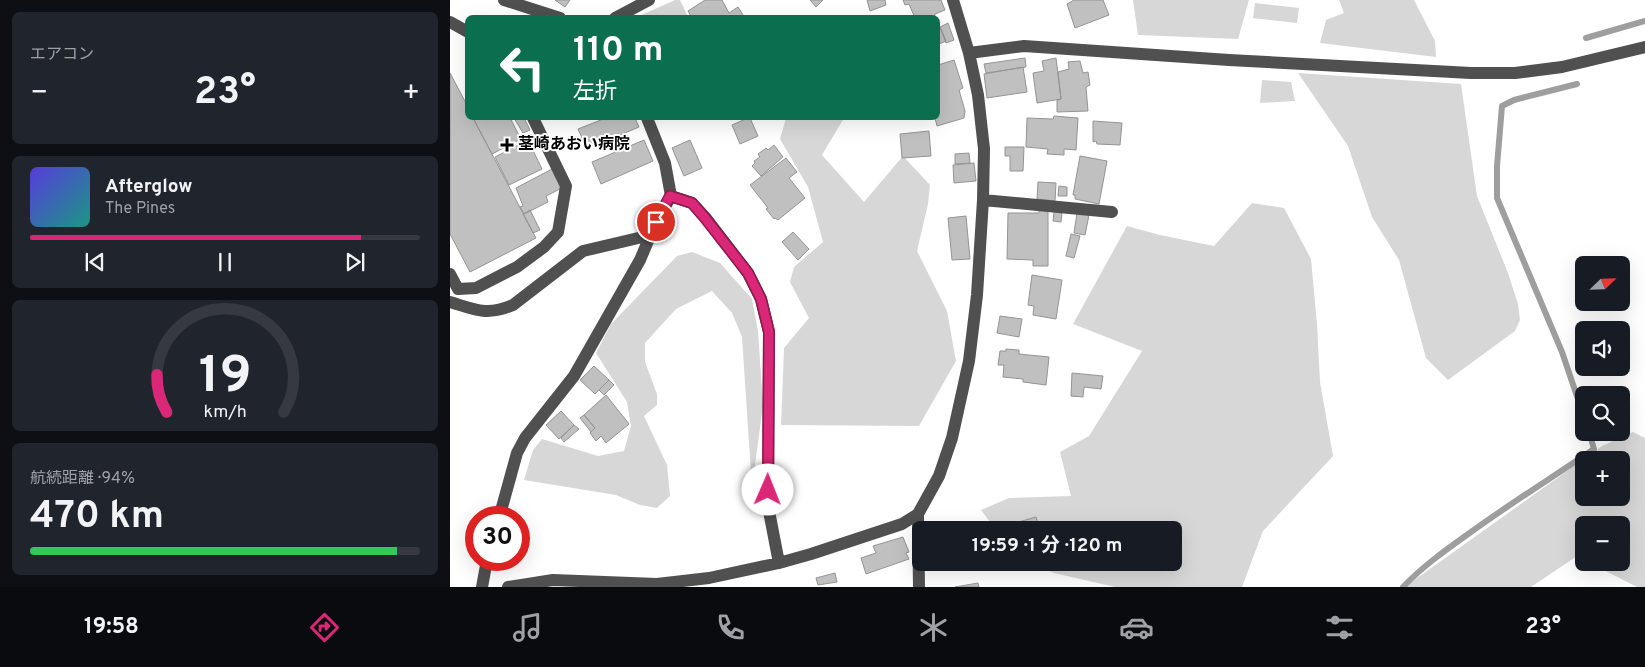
<!DOCTYPE html>
<html lang="ja">
<head>
<meta charset="utf-8">
<style>
	body { margin:0; font-family:Overpass,"Noto Sans JP",sans-serif; background:#20242c; color:#f1f3f6; height:100vh; display:flex; flex-direction:column; font-size:19px; white-space:nowrap }
	* { box-sizing:border-box; margin:0 }
	p { font-size:16px; color:#9ea1a6 }
	.icon { flex:none; width:28px; height:28px; fill:none; stroke:currentColor; stroke-width:2; stroke-linecap:round; stroke-linejoin:round }
	.map { position:relative; flex:1; overflow:hidden }
	.drawer { display:flex; flex-direction:column; gap:12px; padding:12px; background:#0d0f14; width:450px }
	.drawer>* { flex:none }
	.top-card { position:absolute; left:15px; top:15px; width:475px; height:105px; border-radius:8px; box-shadow:0 5px 20px #0002; background:#0b6e4f; color:#fff; overflow:hidden }
	.needle { width:32px; rotate:67deg }
	.controls { position:absolute; left:1125px; top:256px; display:grid; gap:10px }
	.controls a { display:grid; place-items:center; width:55px; height:55px; border-radius:8px; background:#171b24; box-shadow:0 5px 20px #0002; font-size:25px }
	.speed { position:absolute; left:15px; top:506px; display:flex; gap:10px; font-size:25px; font-weight:700; text-align:center }
	.speed>* { display:grid; place-content:center; width:65px; height:65px; border-radius:50%; background:#171b24; box-shadow:0 5px 20px #0002; line-height:1 }
	.speed .limit { border:8px solid #d22; background:#fff; color:#111 }
	.pin { position:absolute; display:grid; place-items:center; width:42px; height:42px; color:#fff; margin:-21px; border:2px solid #fff; border-radius:50%; box-shadow:0 1px 5px #0007 }
	.me { position:absolute; width:55px; margin:-28px; rotate:1deg; stroke-linejoin:round; filter:drop-shadow(0 0 4px #0008) }
	.turn { display:flex; align-items:center; gap:18px; height:105px; padding:0 25px; font-size:22px }
	.turn .icon { width:65px; height:65px; stroke-width:2.5 }
	.turn b { display:block; font-size:35px; line-height:42px }
	.big { font-size:38px; font-weight:700; line-height:1.1 }
	.drawer .widget { flex:1; display:flex; flex-direction:column; justify-content:center; gap:8px; min-width:0; padding:0 18px; border-radius:8px; background:#20242c }
	.drawer .dial { align-items:center; gap:0 }
	.dial svg { height:130px; overflow:visible; fill:none; stroke:#363941; stroke-width:7; stroke-linecap:round; text-anchor:middle }
	.dial text { fill:#f1f3f6; stroke:none }
	.song { display:flex; align-items:center; gap:15px }
	.cover { width:60px; height:60px; border-radius:8px; background:linear-gradient(135deg,hsl(250 70% 55%),hsl(170 70% 35%)) }
	.played { height:5px; border-radius:2px; background:linear-gradient(90deg,#db2777 85%,#363941 85%) }
	.keys { display:flex; justify-content:space-around; direction:ltr }
	.heat { display:flex; justify-content:space-between; align-items:center; font-size:28px; direction:ltr }
	.charge { height:8px; border-radius:4px; background:linear-gradient(90deg,#34c759 94%,#363941 0) }
	.trip { position:absolute; left:462px; top:521px; width:270px; height:50px; border-radius:8px; background:#171b24; box-shadow:0 5px 20px #0002; font-weight:700; line-height:50px; text-align:center }
	.dock { display:flex; height:80px; justify-content:space-around; align-items:center; background:#090b0e; color:#9ea1a6 }
	.dock .icon { width:35px; height:35px }
	.dock .selected { color:#db2777 }
	.dock b { font-size:22px; color:#f1f3f6 }
	main { display:flex; flex:1; min-height:0 }
	.map>svg:first-child { display:block }
	.green { fill:#d7d7d7; fill-rule:evenodd }
	.lines { fill:none; stroke-linecap:round; stroke-linejoin:round }
	.stream { stroke:#9e9e9e; stroke-width:6 }
	.building { fill:#c0c0c0; stroke:#949494 }
	.minor { stroke:#505050; stroke-width:12 }
	.route-casing { stroke:#8e194d; stroke-width:12 }
	.route { stroke:#db2777; stroke-width:9 }
	.poi-dot { fill:#000; stroke:#fff; stroke-width:2 }
	.labels { text-anchor:middle; dominant-baseline:central; stroke-width:4; stroke-linejoin:round; paint-order:stroke }
	.poi-label { font-size:16px; font-weight:bold; fill:#000; stroke:#fff; text-anchor:start }
</style>
</head>
<body>
<main>
<section class="drawer">
<div class="widget"><p>エアコン</p>
<div class="heat"><a>−</a><b class="big">23°</b><a>+</a></div>
</div>
<div class="widget">
<div class="song"><i class="cover"></i><div><b>Afterglow</b><p>The Pines</p></div></div>
<div class="played"></div>
<div class="keys"><svg class="icon" aria-label="previous" viewBox="0 0 24 24"><path d="M18 5L8 12l10 7zM5 5v14"/></svg><svg class="icon" aria-label="pause" viewBox="0 0 24 24"><path d="M8 5v14M16 5v14"/></svg><svg class="icon" aria-label="next" viewBox="0 0 24 24"><path d="M6 5l10 7-10 7zM19 5v14"/></svg></div>
</div>
<div class="widget dial"><svg viewBox="0 0 100 80">
<path d="M14 69A42 42 0 1 1 86 69"/>
<path d="M14 69A42 42 0 0 1 8 46" stroke="#db2777"/>
<text x="50" y="56" font-size="32" font-weight="700">19</text>
<text x="50" y="72" font-size="11">km/h</text>
</svg></div>
<div class="widget"><p>航続距離 · 94%</p><b class="big">470 km</b><div class="charge"></div></div>
</section>
<div class="map">
<svg width="1195" height="587" viewBox="0 0 1195 587">
	<rect width="100%" height="100%" fill="#fff"/>
	<!-- green -->
	<path class="green" d="M225,0H230L238,17H187Z
		M683,0H799L788,39L688,35Z
		M889,0H964L985,41L986,57L870,43L876,20L894,13Z
		M805,3L849,8L847,23L803,18Z
		M848,73L1011,84L1027,196L1058,273L1068,304L1070,320L1065,331L998,380L976,358L949,260L922,217L898,146Z
		M812,80L841,82L845,101L810,103Z
		M336,118H394L372,155L414,202L453,156L480,185L478,204L467,251L497,311L506,361L469,426L331,425L334,348L359,318L340,282L344,267L373,242L358,187L330,139Z
		M802,203L834,208L861,259L867,324L870,382L883,456L813,531L792,587H665L604,573L579,563L724,562V530H546L531,510L559,498L621,496L610,452L639,436L692,351L623,324L677,226L710,235L764,246Z
		M242,252L270,263L302,299L308,331L313,405L302,488L292,337L282,313L262,291L226,309L195,343V362L207,394V405L194,416L217,465L220,496L207,508L190,505L166,495L74,480L83,450L92,439L148,456L174,451L181,426L177,402L146,353L161,324L227,256Z
		M1183,432L1195,438V587H1187L1140,563L1171,562V525H1134V559L1127,556L1081,587H957L963,581L1152,446ZM1134,460H1171V498H1134Z"/>
	<g class="lines">
		<!-- stream -->
		<path class="stream" d="M1136,38L1195,21
			M1127,84L1064,100L1052,106L1047,166V198L1112,352L1134,417
			M953,587C973,566 997,549 1021,532C1061,503 1103,477 1144,449L1139,432"/>
	</g>
	<!-- building -->
	<path class="building" d="M105,0H120L115,7Z
		M255,0H272L279,13L288,7L295,18H242L238,11Z
		M360,0H373L366,7Z
		M417,0H435L436,5L420,11Z
		M453,0H491L495,10L485,14L484,18H465L459,4L455,5Z
		M624,0H653L659,15L625,28L617,4Z
		M498,23L504,40L496,43L490,27Z
		M488,27H490L496,41L489,44L488,38Z
		M575,58L576,67L536,73L534,64Z
		M606,58L611,99L587,103L583,73L594,71L592,61Z
		M504,60L513,88L509,90L515,111L514,118L487,126L485,118H488V65Z
		M630,61L633,73L638,72L640,85L636,87L638,111L607,112V100L611,99L608,72L619,69L618,62Z
		M573,67L577,92L537,98L534,74Z
		M0,73L18,107V118H23L86,238L20,272L0,234Z
		M604,116L628,118L626,150L614,149V155L597,154L598,149L576,147L577,118L603,119Z
		M23,118H60L71,139L42,154Z
		M64,118H74L80,130L73,133Z
		M156,118H185L189,127L137,149L128,129Z
		M298,118H300L308,136L290,144L282,125Z
		M643,121L672,123L670,145L647,144L646,141L643,142Z
		M479,131L481,156L452,158L450,134Z
		M78,140L92,169L59,185L45,157Z
		M194,140L203,161L151,184L142,162Z
		M240,140L252,168L234,176L222,148Z
		M324,145L333,157L311,176L302,166L305,163L304,161L310,157L308,154L316,148L318,150Z
		M555,147H574L573,171H560V156H555Z
		M519,153L520,163L505,164V154Z
		M630,156L657,161L649,204L625,199V195H623Z
		M336,158L347,172L339,178L355,198L328,220L325,218L324,219L316,209L318,208L300,185Z
		M524,163L526,181L504,183L503,165Z
		M102,169L112,188L96,196L98,202L74,214L70,207L73,206L66,188Z
		M588,182L606,183L605,201L587,199Z
		M609,186L617,187V196H608Z
		M80,210L90,230L83,233L73,214Z
		M589,210L598,211V266H583V260L557,259L558,213H589Z
		M604,212L612,213L611,222L603,221Z
		M627,213L639,215L635,235L624,233Z
		M516,216L520,259L502,260L498,218Z
		M343,232L359,249L348,260L332,242Z
		M621,234L630,236L624,258L616,256Z
		M582,275L612,280L606,319L583,315L584,306L578,305Z
		M550,316L572,319L569,337L547,333Z
		M556,349L569,350V354L599,357L596,385L573,382V379L553,377L554,365H548L550,351H556Z
		M144,366L159,380L145,394L130,380Z
		M622,373L653,376L651,389L634,387L633,397L621,396Z
		M159,380L164,385L154,395L149,390Z
		M156,395L179,424L156,443L151,436L146,441L140,433L145,428L134,415Z
		M111,411L124,425L109,439L96,425Z
		M134,415L145,428L141,432L130,418Z
		M124,425L129,429L114,442L111,438Z
		M586,517L589,527L579,530H567L565,523Z
		M453,537L459,552L456,553L459,559L416,574L411,558L426,553L423,546Z
		M385,573L387,582L368,585L366,578Z
		M528,583L529,587H505Z"/>
	<g class="lines">
		<!-- minor -->
		<path class="minor" d="M54,0L110,18
			M165,18L199,0
			M0,22L18,32
			M519,53L574,46L779,60L1021,73H1065L1112,67L1195,47
			M221,196L242,203L255,217L298,273L311,299L319,332L318,506L329,563
			M533,200L662,212
			M0,274L8,289L26,288L67,267L94,247L108,232L116,186L83,118
			M0,302C26,310 37,316 63,305L133,251L201,235
			M49,518L67,453L75,438L124,376L190,260L206,222L221,196L215,163L197,118
			M32,587L37,560
			M58,587L103,580L207,584L259,578L329,563L361,554L452,524L468,514
			M469,587L468,514L489,476L502,438L519,361L527,295L533,200L534,149L528,95L519,53L503,0"/>
	</g>
	<g class="lines">
		<defs>
			<path id="route" d="M206,222L220,196L242,203L255,218L298,273L311,299L319,332L318,490"/>
		</defs>
		<!-- route casing -->
		<use href="#route" class="route-casing"/>
		<!-- route -->
		<use href="#route" class="route"/>
	</g>
	<!-- markers -->
	<path class="poi-dot" d="M54.5 137.5h5v5h5v5h-5v5h-5v-5h-5v-5h5z"/>
	<g class="labels">
		<!-- poi labels -->
		<g class="poi-label">
			<text x="68" y="145">茎崎あおい病院</text>
		</g>
	</g>
</svg>
<div class="controls">
<a><svg class="needle" viewBox="-14 -14 28 28"><path d="M0-13l5 13h-10z" fill="#e53935"/><path d="M0 13l5-13h-10z" fill="#9ea1a6"/></svg></a>
<a><svg class="icon" aria-label="sound" viewBox="0 0 24 24"><path d="M4 9h4l5-4v14l-5-4H4zM17 9q2 3 0 6"/></svg></a>
<a><svg class="icon" aria-label="search" viewBox="0 0 24 24"><circle cx="10" cy="10" r="6"/><path d="M15 15l6 6"/></svg></a>
<a>+</a>
<a>−</a>
</div>
<div class="speed"><div class="limit">30</div></div>
<div class="pin" style="left:206px;top:222px;background:#d93025"><svg class="icon" aria-label="arrive" viewBox="0 0 24 24"><path d="M6 21V4h12l-3 4 3 4H6"/></svg></div>
<svg class="me" style="left:318px;top:490px" viewBox="-20 -20 40 40"><circle r="19" fill="#fff"/><path d="M0-13L10 11 0 6-10 11z" fill="#db2777"/></svg>
<div class="trip">19:59 · 1 分 · 120 m</div>
<div class="top-card">
<div class="turn"><svg class="icon" aria-label="left" viewBox="0 0 24 24"><path d="M17 20v-9H6M10 6l-5 5 5 5"/></svg><div><b>110 m</b>左折</div></div>
</div>
</div>
</main>
<nav class="dock">
<b>19:58</b>
<svg class="icon selected" aria-label="directions" viewBox="0 0 24 24"><path d="M12 3l9 9-9 9-9-9zM9 14v-3h6M13 9l2 2-2 2"/></svg>
<svg class="icon" aria-label="music" viewBox="0 0 24 24"><path d="M9 18V5l10-2v13"/><circle cx="6" cy="18" r="3"/><circle cx="16" cy="16" r="3"/></svg>
<svg class="icon" aria-label="phone" viewBox="0 0 24 24"><path d="M5 4h4l2 5-3 2q2 4 5 5l2-3 5 2v4C11 20 4 13 5 4z"/></svg>
<svg class="icon" aria-label="climate" viewBox="0 0 24 24"><path d="M12 3v18M4 7l16 10M4 17L20 7"/></svg>
<svg class="icon" aria-label="car" viewBox="0 0 24 24"><path d="M5 17H2v-5l4-1 3-4h7l3 4 3 1v5h-3M9 17h6M6 11h13"/><circle cx="7" cy="17" r="2"/><circle cx="17" cy="17" r="2"/></svg>
<svg class="icon" aria-label="filters" viewBox="0 0 24 24"><path d="M4 7h16M4 17h16"/><circle cx="9" cy="7" r="2"/><circle cx="15" cy="17" r="2"/></svg>
<b>23°</b>
</nav>
</body>
</html>
